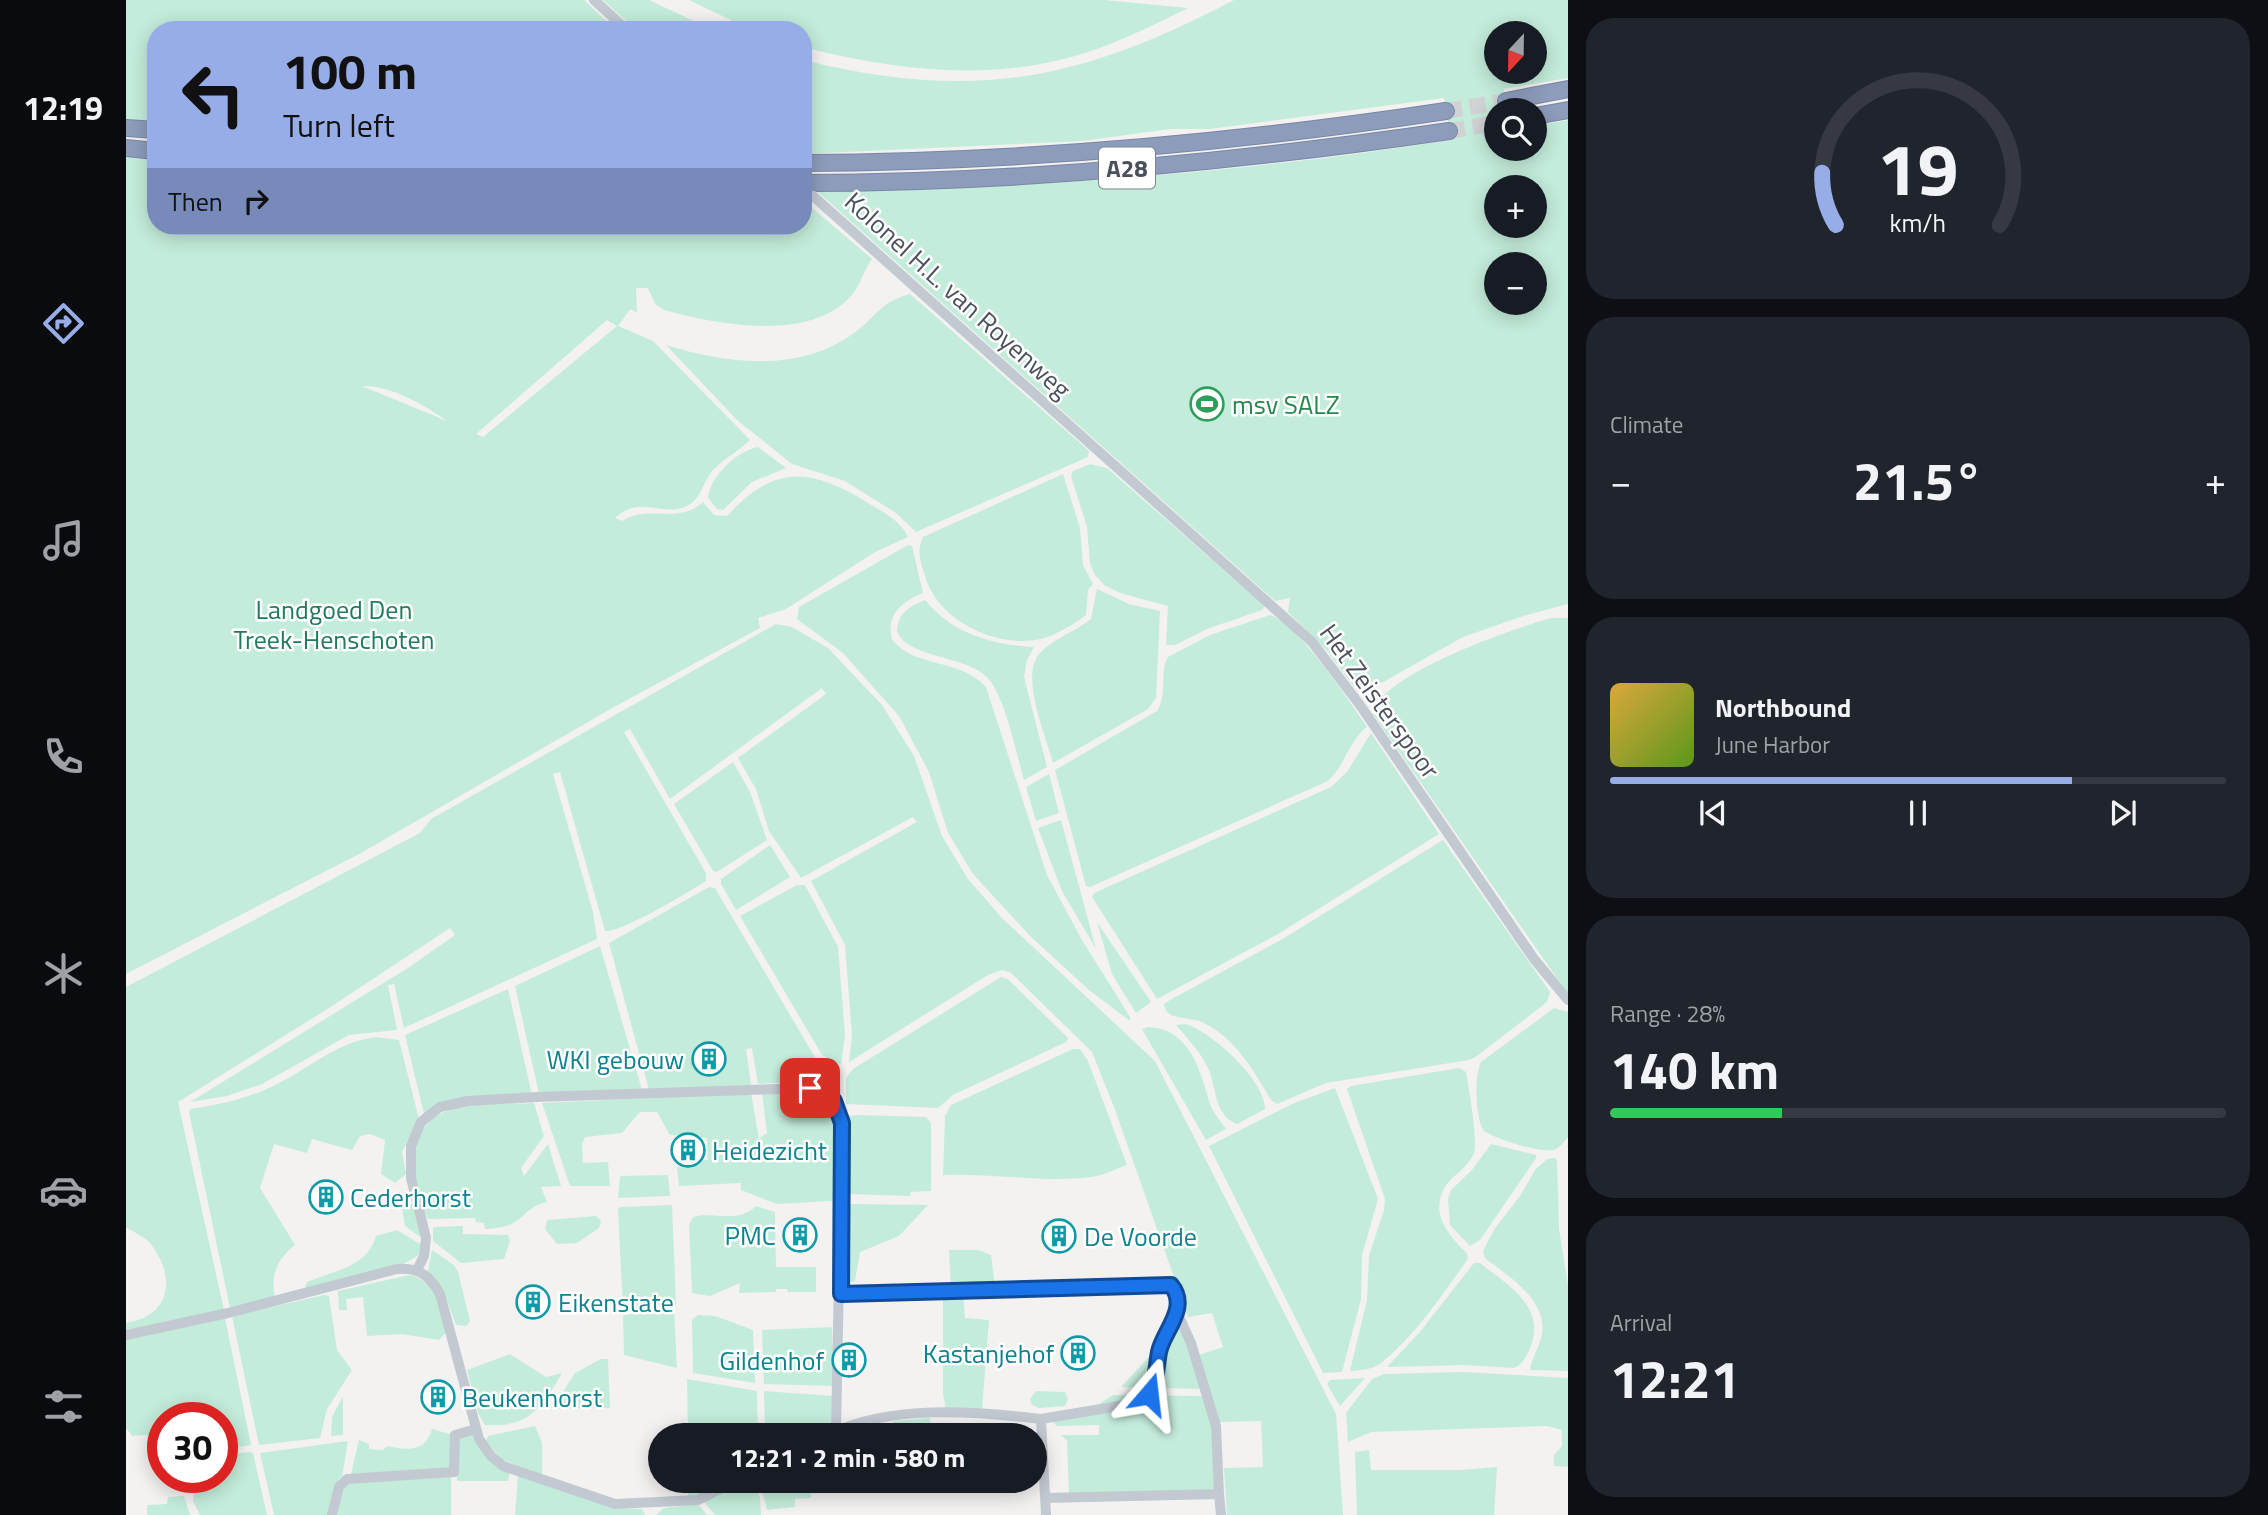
<!DOCTYPE html>
<html lang="en">
<head>
<meta charset="utf-8">
<style>
	body { margin:0; font-family:"Titillium Web",sans-serif; background:#20242c; color:#f1f3f6; height:100vh; display:flex; flex-direction:column; font-size:26px; white-space:nowrap }
	* { box-sizing:border-box; margin:0 }
	p { font-size:23px; color:#9ea1a6 }
	.icon { flex:none; width:38px; height:38px; fill:none; stroke:currentColor; stroke-width:2; stroke-linecap:round; stroke-linejoin:round }
	.map { position:relative; flex:1; overflow:hidden }
	.side { display:flex; flex-direction:column; gap:18px; padding:18px; background:#0d0f14; width:700px }
	.side>* { flex:none }
	.hud { position:absolute; left:21px; top:21px; width:665px; height:214px; border-radius:28px; box-shadow:0 4px 18px #0003; background:#97ade8; color:#111; overflow:hidden }
	.needle { width:46px; rotate:202deg }
	.buttons { position:absolute; left:1358px; top:21px; display:grid; gap:14px }
	.buttons a { display:grid; place-items:center; width:63px; height:63px; border-radius:50%; background:#171b24; box-shadow:0 4px 18px #0003; font-size:35px }
	.speed { position:absolute; left:21px; top:1402px; display:flex; gap:14px; font-size:35px; font-weight:700; text-align:center }
	.speed>* { display:grid; place-content:center; width:91px; height:91px; border-radius:50%; background:#171b24; box-shadow:0 4px 18px #0003; line-height:1 }
	.speed .limit { border:10px solid #d22; background:#fff; color:#111 }
	.pin { position:absolute; display:grid; place-items:center; width:60px; height:60px; color:#fff; margin:-30px; border-radius:14px; box-shadow:0 4px 10px #0006 }
	.me { position:absolute; width:77px; margin:-38px; rotate:17deg; stroke-linejoin:round; filter:drop-shadow(0 0 5px #0008) }
	.turn { display:flex; align-items:center; gap:24px; height:147px; padding:0 21px; font-size:32px }
	.turn .icon { width:91px; height:91px; stroke-width:2.5 }
	.turn b { display:block; font-size:49px; line-height:60px }
	.then { display:flex; align-items:center; height:66px; padding:0 21px; background:#0003; gap:14px; font-size:26px }
	.big { font-size:52px; font-weight:700; line-height:1.1 }
	.side .tile { flex:1; display:flex; flex-direction:column; justify-content:center; gap:10px; min-width:0; padding:0 24px; border-radius:28px; background:#20242c }
	.side .dial { align-items:center; gap:0 }
	.dial svg { height:182px; overflow:visible; fill:none; stroke:#363941; stroke-width:7; stroke-linecap:round; text-anchor:middle }
	.dial text { fill:#f1f3f6; stroke:none }
	.song { display:flex; align-items:center; gap:21px }
	.cover { width:84px; height:84px; border-radius:10px; background:linear-gradient(135deg,hsl(40 70% 55%),hsl(90 70% 35%)) }
	.played { height:7px; border-radius:4px; background:linear-gradient(90deg,#97ade8 75%,#363941 75%) }
	.keys { display:flex; justify-content:space-around; direction:ltr }
	.heat { display:flex; justify-content:space-between; align-items:center; font-size:38px; direction:ltr }
	.charge { height:10px; border-radius:5px; background:linear-gradient(90deg,#34c759 28%,#363941 0) }
	.trip { position:absolute; left:522px; top:1423px; width:399px; height:70px; border-radius:35px; background:#171b24; box-shadow:0 4px 18px #0003; font-weight:700; line-height:70px; text-align:center }
	main { display:flex; flex:1; min-height:0 }
	.dock { display:flex; flex-direction:column; width:126px; justify-content:space-around; align-items:center; background:#090b0e; color:#9ea1a6 }
	.dock .icon { width:49px; height:49px }
	.dock .active { color:#97ade8 }
	.dock b { font-size:32px; color:#f1f3f6 }
	.map>svg:first-child { display:block }
	.green { fill:#c4ecda; fill-rule:evenodd }
	.lines { fill:none; stroke-linecap:round; stroke-linejoin:round }
	.highway-tunnel { stroke:#d1d2d3; stroke-width:16; stroke-dasharray:16 8; stroke-linecap:butt }
	.highway-casing { stroke:#7887a7; stroke-width:18 }
	.minor { stroke:#c3c9d1; stroke-width:10 }
	.highway { stroke:#8d9cbb; stroke-width:16 }
	.route-casing { stroke:#114b97; stroke-width:18 }
	.route { stroke:#1a73e8; stroke-width:12 }
	.labels { text-anchor:middle; dominant-baseline:central; stroke-width:5; stroke-linejoin:round; paint-order:stroke }
	.shield { fill:#fff; stroke:#80858e; stroke-width:2 }
	.shield-label { font-size:24px; font-weight:bold; fill:#4a515d }
	.street-label { font-size:26px; fill:#4a515d; stroke:#fff }
	.leisure-label { font-size:26px; fill:#27864d; stroke:#fff; text-anchor:start }
	.park-label { font-size:26px; fill:#207a5c; stroke:#fff }
	.culture-label { font-size:26px; fill:#0d838f; stroke:#fff; text-anchor:start }
</style>
</head>
<body>
<main>
<nav class="dock">
<b>12:19</b>
<svg class="icon active" aria-label="directions" viewBox="0 0 24 24"><path d="M12 3l9 9-9 9-9-9zM9 14v-3h6M13 9l2 2-2 2"/></svg>
<svg class="icon" aria-label="music" viewBox="0 0 24 24"><path d="M9 18V5l10-2v13"/><circle cx="6" cy="18" r="3"/><circle cx="16" cy="16" r="3"/></svg>
<svg class="icon" aria-label="phone" viewBox="0 0 24 24"><path d="M5 4h4l2 5-3 2q2 4 5 5l2-3 5 2v4C11 20 4 13 5 4z"/></svg>
<svg class="icon" aria-label="climate" viewBox="0 0 24 24"><path d="M12 3v18M4 7l16 10M4 17L20 7"/></svg>
<svg class="icon" aria-label="car" viewBox="0 0 24 24"><path d="M5 17H2v-5l4-1 3-4h7l3 4 3 1v5h-3M9 17h6M6 11h13"/><circle cx="7" cy="17" r="2"/><circle cx="17" cy="17" r="2"/></svg>
<svg class="icon" aria-label="filters" viewBox="0 0 24 24"><path d="M4 7h16M4 17h16"/><circle cx="9" cy="7" r="2"/><circle cx="15" cy="17" r="2"/></svg>
</nav>
<div class="map">
<svg width="1442" height="1515" viewBox="0 0 1442 1515">
	<rect width="100%" height="100%" fill="#f3f2f1"/>
	<!-- green -->
	<path class="green" d="M0,0H458L490,30H30V123L0,121Z
		M477,0H523L587,30H510Z
		M563,0H978L1062,8C1026,26 987,45 949,56C862,81 770,70 684,49L677,47V30H625Z
		M1108,0H1442V78L1378,89L1381,110H1370V149H1409V126L1442,120V604L1397,616L1337,637L1243,690L1228,687L1202,652L1162,612L1164,598L1149,601L691,191C903,189 1115,173 1325,140L1318,98L1084,129H1044L957,141L677,154V60C849,102 953,81 1108,0ZM1370,33H1409V72H1370ZM1370,187H1409V226H1370ZM1370,264H1409V303H1370Z
		M0,155L30,158V226H677V200L746,259C738,270 734,286 725,296C683,343 590,324 538,310L529,304L522,288H510L511,313L504,309L492,326L527,341L624,440C613,451 597,459 586,471C577,483 575,499 561,506C537,518 515,494 489,518L496,521C523,504 552,525 577,502L588,515L601,516C648,464 685,467 742,503C757,512 774,520 782,537L749,552L660,609L632,618L634,628L488,707L235,853L0,974ZM481,320L491,326L357,437L350,434ZM236,386C264,385 299,405 321,421Z
		M784,294L963,451L962,457L790,532L770,513L719,481L666,464L611,420L540,345C602,364 673,373 728,333C753,315 752,303 784,294Z
		M632,447L660,468L626,482L597,510L591,509L582,498C584,476 611,451 632,447Z
		M964,464L981,468L1139,606L1136,610L1081,629L1049,645H1040L1042,606L994,593L978,585L969,575L964,564L961,527L945,476L947,471Z
		M937,474L954,528L957,565L967,584L962,590L960,615C950,623 934,632 922,637C877,652 814,623 800,579C795,564 790,552 797,537Z
		M782,545L786,546L797,593C777,601 759,615 766,639C787,668 834,658 860,687L921,875L956,940L1004,1017V1021L963,990L903,935L847,874L822,833L803,772L773,716L717,653L671,619L673,607Z
		M971,589L1003,604L1034,611L1030,698L1022,709L927,763C920,736 893,675 914,653C928,638 949,632 965,619Z
		M799,600C827,634 866,645 908,647L901,660L898,677L921,767L898,780C890,753 880,698 861,677C839,655 780,658 771,631C772,613 784,606 799,600Z
		M1144,615C1171,622 1225,703 1241,727C1223,740 1219,766 1202,781L964,887L960,886L929,770L1031,711C1042,694 1033,673 1042,657L1084,635Z
		M1425,618H1442V994L1247,714C1252,675 1389,628 1425,618Z
		M650,624L666,627L702,648L756,705L788,756L816,836L842,879L876,918L1029,1061L1210,1414L1217,1515H1101L1098,1468L1137,1467L1135,1421L1093,1422L1073,1355L1097,1347L1086,1313L1062,1317L988,1107L966,1052L884,972L876,970L862,975L723,1062L726,1035L719,945L685,881L791,822L787,817L675,878L643,831L630,789L612,758L700,694L696,688L544,799L504,729L498,732L580,873V881C563,892 495,933 479,931L434,772L427,774L467,912L471,939L278,1028L268,984L262,985L271,1030L223,1035L136,1084L101,1096L64,1102L282,968L329,935L324,928L203,1008L52,1102L98,1310L0,1332V1323C47,1316 50,1274 23,1242C17,1236 7,1232 0,1227V987L294,833L305,819Z
		M1245,733L1313,834L1152,934L1031,999L966,897L968,893L1205,787L1221,772Z
		M607,762L624,792L641,840L591,872L587,871L548,804Z
		M923,774L933,813L910,821L900,787Z
		M935,820L970,949L936,891L912,828Z
		M1317,840L1424,992L1421,1002L1351,1056L1343,1060L1200,1083L1151,1104L1145,1100C1128,1070 1108,1037 1076,1022C1064,1017 1048,1020 1040,1011L1038,1004L1044,1000L1155,940Z
		M644,845L664,877L610,910L595,884V879Z
		M671,885H679L712,947L719,1035L715,1065L696,1055L614,916Z
		M583,887L589,888L690,1059L712,1072L713,1090L674,1082L632,1084L626,1048L620,1049L625,1085L523,1090L483,943Z
		M971,922L1025,1002L1010,1013L986,974Z
		M474,946L516,1090L413,1094L389,986Z
		M875,977L883,980L942,1038L940,1042L827,1095L812,1108L720,1104V1078L727,1069Z
		M382,989L406,1095L298,1114L279,1035Z
		M1428,1008L1442,1012V1137C1439,1141 1434,1147 1430,1149C1418,1155 1370,1139 1358,1131C1349,1118 1348,1075 1355,1062Z
		M1059,1024C1086,1031 1140,1082 1139,1109L1111,1124C1087,1115 1091,1085 1081,1066C1073,1050 1061,1038 1050,1025Z
		M1022,1027C1062,1028 1074,1068 1083,1101C1086,1112 1094,1120 1100,1129L1080,1140L1016,1029Z
		M250,1037L273,1040L293,1119L276,1152L280,1174L269,1183L255,1174L259,1140L244,1134L234,1136L226,1150L186,1139L181,1153L148,1144L134,1188L169,1245C151,1259 144,1276 149,1298L104,1308L63,1112L65,1109C96,1104 125,1098 153,1083C187,1066 211,1042 250,1037Z
		M947,1049H954L962,1061L1001,1165C989,1169 977,1176 965,1177C918,1183 865,1173 817,1175L819,1116L825,1105Z
		M1333,1068L1340,1072C1343,1088 1352,1141 1348,1153C1342,1168 1327,1174 1319,1187C1303,1213 1323,1236 1341,1253L1342,1259C1317,1294 1289,1336 1255,1363C1246,1370 1235,1370 1224,1371L1241,1300L1243,1256L1258,1210L1259,1199L1221,1089L1225,1086Z
		M1209,1088L1252,1199L1236,1255L1235,1299L1216,1372L1197,1373L1083,1146L1166,1104Z
		M681,1091C722,1115 712,1155 713,1198L706,1201L651,1204L615,1190V1183L553,1186L551,1167H557V1161L582,1160L581,1138L544,1135L531,1112H514L496,1133L459,1137L456,1144L457,1163L482,1162L484,1186H444L416,1103L625,1093L633,1139L641,1133L636,1093Z
		M408,1103L418,1136L395,1168L398,1176L422,1144L435,1186L415,1187L421,1202C393,1208 401,1228 359,1229L358,1223L350,1222L349,1218L302,1219C284,1186 277,1127 321,1111C346,1101 381,1105 408,1103Z
		M731,1115L800,1117L805,1123V1191L785,1192L784,1196L721,1194L722,1116Z
		M1365,1144L1410,1155V1158L1354,1240L1344,1246L1324,1225L1322,1199L1325,1190L1346,1170Z
		M1429,1158L1431,1161L1433,1229L1442,1285V1371L1404,1370C1406,1357 1414,1346 1416,1334C1421,1299 1383,1277 1359,1258L1357,1251L1369,1228L1394,1196L1409,1170L1421,1159Z
		M542,1175L544,1196L492,1198L494,1176Z
		M275,1203L287,1204L297,1239L279,1226Z
		M723,1204L802,1205L773,1236L734,1252L729,1281L718,1283Z
		M546,1205L550,1305L497,1308L492,1210L494,1207Z
		M630,1206L649,1212L650,1267H690V1292H662L661,1289H650V1292L613,1293L614,1283L584,1296L566,1293L563,1225L567,1217C585,1211 613,1224 630,1206Z
		M470,1216L475,1221L473,1228L451,1243L431,1244L419,1229L421,1220Z
		M337,1226V1234L382,1235L384,1241L378,1259L335,1263L307,1241V1227Z
		M271,1230L299,1247C287,1271 205,1284 178,1291L181,1282C207,1271 242,1267 250,1236Z
		M306,1250L328,1265L332,1272L344,1321L340,1326L330,1325L319,1295L302,1271Z
		M823,1250H852L865,1255L869,1286L825,1288Z
		M1348,1263H1354C1382,1285 1421,1307 1404,1348C1400,1357 1397,1364 1388,1368L1338,1365L1261,1367L1293,1333Z
		M283,1275C310,1281 314,1306 323,1329L313,1340L276,1334L241,1336L237,1297L220,1299L221,1310H213L212,1291Z
		M837,1294L839,1318L863,1320L856,1409L820,1410L817,1393V1299L820,1295Z
		M198,1295L203,1296L211,1350L226,1370L201,1409L194,1438L133,1445L106,1316Z
		M548,1311L551,1368L498,1355L497,1315Z
		M572,1315L589,1316L627,1330L629,1383L567,1373L566,1319Z
		M99,1318L125,1445L96,1450V1418H37V1454L28,1455L33,1452L30,1434L6,1436L0,1428V1340Z
		M1055,1322L1076,1389L995,1387Z
		M706,1327L708,1386L638,1384L636,1330Z
		M384,1354L420,1377L436,1373C416,1408 402,1428 359,1425L352,1413L341,1370Z
		M475,1359H482L484,1408L426,1409L449,1373Z
		M1337,1372L1442,1378V1467L1428,1466V1455L1436,1446V1430L1421,1426L1245,1432L1222,1442L1220,1413L1246,1379L1258,1374Z
		M1239,1378L1214,1406L1201,1384L1204,1380Z
		M561,1379L631,1391L632,1435H562Z
		M638,1391L707,1396L706,1429L694,1435H639Z
		M910,1391L939,1392L942,1399L939,1406L913,1408L906,1405L904,1399Z
		M987,1395L1078,1396L1085,1420L1090,1491L943,1494L941,1441L935,1435H973V1425L931,1426L927,1422L970,1406Z
		M217,1396V1435L205,1436L206,1417Z
		M804,1418L805,1435H766L767,1421Z
		M409,1426L416,1443V1476L375,1459L360,1441L362,1436Z
		M306,1429L324,1434L325,1469L225,1474L233,1440L243,1444V1449L257,1450L261,1446C281,1450 299,1453 306,1429Z
		M337,1434H348L384,1472L382,1481H331V1443Z
		M222,1441L216,1477L213,1478L203,1515H148L134,1453Z
		M1243,1450L1245,1470H1335L1371,1467L1368,1515H1231L1229,1452Z
		M124,1452L127,1453L141,1515H74L67,1501L68,1492L75,1491L74,1483H70L71,1477H96V1455Z
		M392,1476L488,1508L516,1509L519,1515H389Z
		M325,1477V1515H210L220,1483Z
		M562,1481H609L587,1491L562,1497Z
		M619,1481L627,1482L634,1498L635,1515H589L577,1501Z
		M634,1481H686L685,1498L669,1499V1507L641,1510Z
		M58,1496L64,1515H21V1505L41,1504L42,1497Z
		M572,1504L581,1515H530L538,1508Z"/>
	<g class="lines">
		<!-- highway-tunnel -->
		<path class="highway-tunnel" d="M1320,111L1380,101
			M1323,131L1370,123"/>
		<defs>
			<path id="highway" d="M1380,101L1442,89
				M1409,116L1442,110
				M0,128L30,130
				M0,148L30,151
				M677,163C892,162 1108,143 1320,111
				M677,183C893,183 1110,162 1323,131"/>
		</defs>
		<!-- highway casing -->
		<use href="#highway" class="highway-casing"/>
		<!-- minor -->
		<path class="minor" d="M468,0L501,30
			M677,187L1186,642L1234,705L1408,959L1442,1000
			M291,1270L298,1256L300,1238L285,1178V1146L295,1122L314,1107L342,1101L410,1097L683,1088L707,1101L716,1123L710,1431
			M715,1294L1047,1286L1051,1312L1065,1343L1090,1426L1093,1494
			M0,1335L102,1313L271,1269C293,1267 304,1276 314,1294L353,1439L365,1456L377,1466L489,1504L572,1500L612,1480
			M915,1419L1005,1404L1020,1398L1030,1379L1033,1349L1051,1312
			M702,1435C762,1404 849,1411 915,1419L920,1515
			M919,1498L1093,1494L1095,1515
			M206,1515L213,1487L221,1479L328,1472L329,1435L350,1429"/>
		<!-- highway -->
		<use href="#highway" class="highway"/>
	</g>
	<g class="lines">
		<defs>
			<path id="route" d="M684,1088L708,1101L716,1123L715,1294L1045,1285C1064,1308 1037,1331 1033,1352C1030,1368 1031,1380 1023,1394"/>
		</defs>
		<!-- route casing -->
		<use href="#route" class="route-casing"/>
		<!-- route -->
		<use href="#route" class="route"/>
	</g>
	<!-- icons -->
	<defs>
		<symbol id="stadium-ring" viewBox="-11 -11 22 22"><circle r="9.5" fill="#fff" stroke="#2e9e5b" stroke-width="1.5"/><path d="M0-5a6.5 5 0 1 0 0 10a6.5 5 0 1 0 0-10ZM-3.5-1.8h7v3.6h-7Z" fill="#2e9e5b"/></symbol>
		<symbol id="building-ring" viewBox="-11 -11 22 22"><circle r="9.5" fill="#fff" stroke="#0f9aa8" stroke-width="1.5"/><path d="M-4-6H4V6H1V3H-1V6H-4ZM-2.5-4.3h1.7v1.8h-1.7ZM.8-4.3h1.7v1.8H.8ZM-2.5-1h1.7V.8h-1.7ZM.8-1h1.7V.8H.8Z" fill="#0f9aa8"/></symbol>
	</defs>
	<g fill-rule="evenodd">
		<use href="#stadium-ring" x="1062" y="385" width="38" height="38"/>
		<use href="#building-ring" x="564" y="1040" width="38" height="38"/>
		<use href="#building-ring" x="543" y="1131" width="38" height="38"/>
		<use href="#building-ring" x="181" y="1178" width="38" height="38"/>
		<use href="#building-ring" x="655" y="1216" width="38" height="38"/>
		<use href="#building-ring" x="914" y="1217" width="38" height="38"/>
		<use href="#building-ring" x="388" y="1283" width="38" height="38"/>
		<use href="#building-ring" x="933" y="1334" width="38" height="38"/>
		<use href="#building-ring" x="704" y="1341" width="38" height="38"/>
		<use href="#building-ring" x="293" y="1378" width="38" height="38"/>
	</g>
	<g class="labels">
		<!-- shield labels -->
		<rect class="shield" x="973" y="147.5" width="56" height="41" rx="5"/>
		<g class="shield-label">
			<text x="1001" y="168">A28</text>
		</g>
		<!-- street labels -->
		<g class="street-label">
			<text transform="translate(832 295) rotate(42)">Kolonel H.L. van Royenweg</text>
			<text transform="translate(1254 701) rotate(54)">Het Zeisterspoor</text>
		</g>
		<!-- leisure labels -->
		<g class="leisure-label">
			<text x="1106" y="404">msv SALZ</text>
		</g>
		<!-- park labels -->
		<g class="park-label">
			<text x="208" y="609">Landgoed Den<tspan x="208" dy="30">Treek-Henschoten</tspan></text>
		</g>
		<!-- culture labels -->
		<g class="culture-label">
			<text x="558" y="1059" text-anchor="end">WKI gebouw</text>
			<text x="586" y="1150">Heidezicht</text>
			<text x="224" y="1197">Cederhorst</text>
			<text x="650" y="1235" text-anchor="end">PMC</text>
			<text x="958" y="1236">De Voorde</text>
			<text x="432" y="1302">Eikenstate</text>
			<text x="928" y="1353" text-anchor="end">Kastanjehof</text>
			<text x="698" y="1360" text-anchor="end">Gildenhof</text>
			<text x="336" y="1397">Beukenhorst</text>
		</g>
	</g>
</svg>
<div class="buttons">
<a><svg class="needle" viewBox="-14 -14 28 28"><path d="M0-13l5 13h-10z" fill="#e53935"/><path d="M0 13l5-13h-10z" fill="#9ea1a6"/></svg></a>
<a><svg class="icon" aria-label="search" viewBox="0 0 24 24"><circle cx="10" cy="10" r="6"/><path d="M15 15l6 6"/></svg></a>
<a>+</a>
<a>−</a>
</div>
<div class="speed"><div class="limit">30</div></div>
<div class="pin" style="left:684px;top:1088px;background:#d93025"><svg class="icon" aria-label="arrive" viewBox="0 0 24 24"><path d="M6 21V4h12l-3 4 3 4H6"/></svg></div>
<svg class="me" style="left:1023px;top:1394px" viewBox="-20 -20 40 40"><path d="M0-17L14 15 0 8-14 15z" fill="#1a73e8" stroke="#fff" stroke-width="4"/></svg>
<div class="trip">12:21 · 2 min · 580 m</div>
<div class="hud">
<div class="turn"><svg class="icon" aria-label="left" viewBox="0 0 24 24"><path d="M17 20v-9H6M10 6l-5 5 5 5"/></svg><div><b>100 m</b>Turn left</div></div>
<div class="then">Then<svg class="icon" aria-label="right" viewBox="0 0 24 24"><path d="M7 20v-9h11M14 6l5 5-5 5"/></svg></div>
</div>
</div>
<section class="side">
<div class="tile dial"><svg viewBox="0 0 100 80">
<path d="M14 69A42 42 0 1 1 86 69"/>
<path d="M14 69A42 42 0 0 1 8 46" stroke="#97ade8"/>
<text x="50" y="56" font-size="32" font-weight="700">19</text>
<text x="50" y="72" font-size="11">km/h</text>
</svg></div>
<div class="tile"><p>Climate</p>
<div class="heat"><a>−</a><b class="big">21.5°</b><a>+</a></div>
</div>
<div class="tile">
<div class="song"><i class="cover"></i><div><b>Northbound</b><p>June Harbor</p></div></div>
<div class="played"></div>
<div class="keys"><svg class="icon" aria-label="previous" viewBox="0 0 24 24"><path d="M18 5L8 12l10 7zM5 5v14"/></svg><svg class="icon" aria-label="pause" viewBox="0 0 24 24"><path d="M8 5v14M16 5v14"/></svg><svg class="icon" aria-label="next" viewBox="0 0 24 24"><path d="M6 5l10 7-10 7zM19 5v14"/></svg></div>
</div>
<div class="tile"><p>Range · 28%</p><b class="big">140 km</b><div class="charge"></div></div>
<div class="tile"><p>Arrival</p><b class="big">12:21</b></div>
</section>
</main>
</body>
</html>
